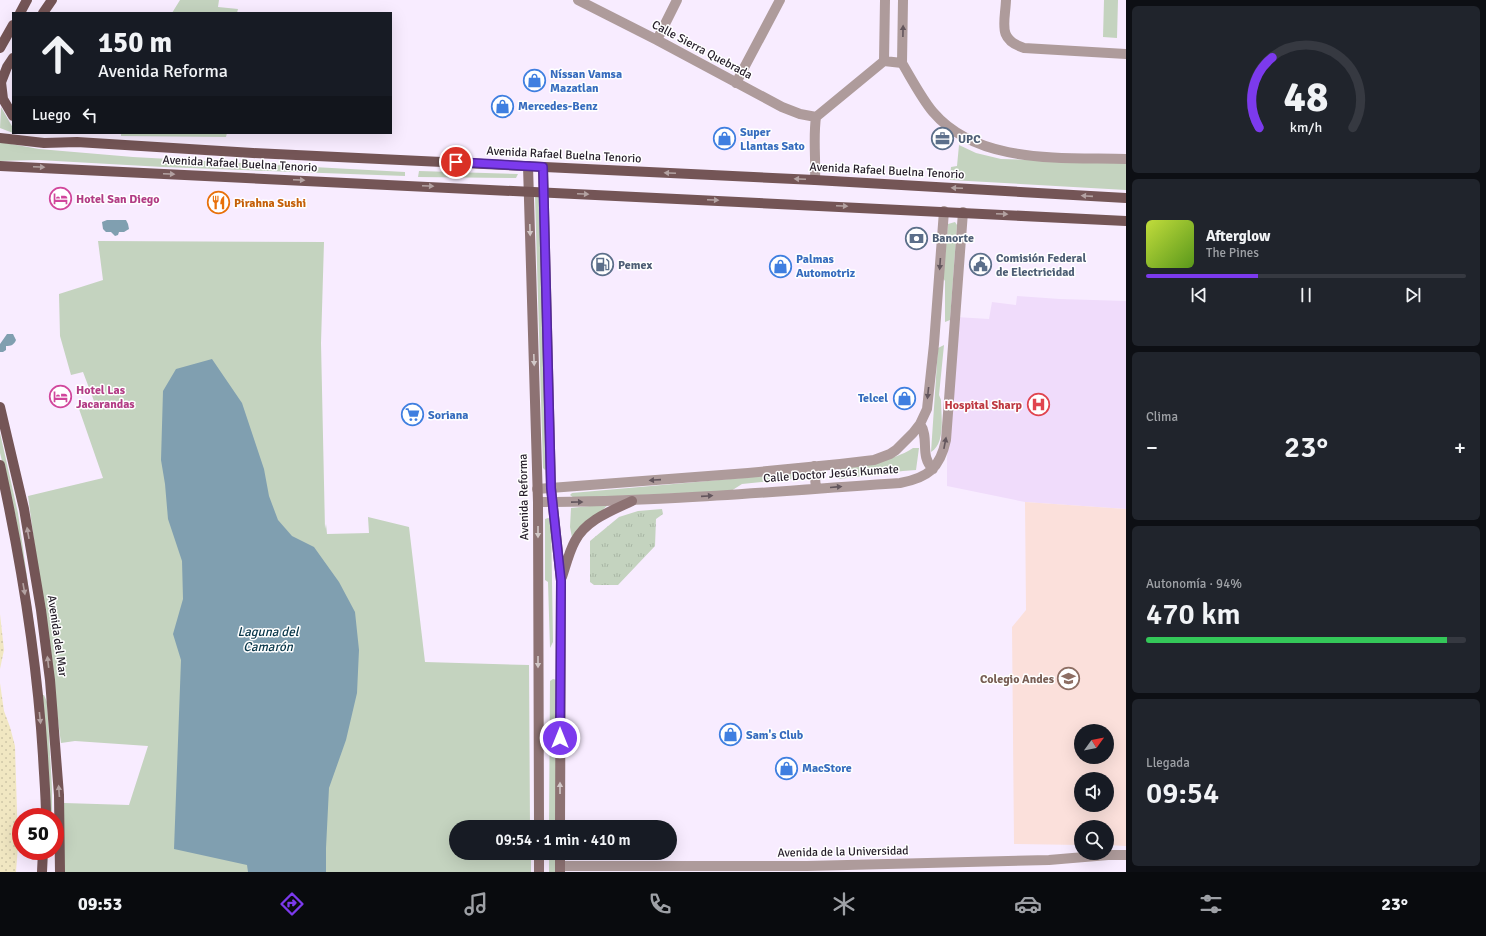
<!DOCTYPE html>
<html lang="es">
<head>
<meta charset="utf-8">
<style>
	body { margin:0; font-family:Signika,sans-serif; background:#20242c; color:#f1f3f6; height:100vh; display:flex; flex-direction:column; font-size:15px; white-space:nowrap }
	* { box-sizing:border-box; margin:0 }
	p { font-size:13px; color:#9ea1a6 }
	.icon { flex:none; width:22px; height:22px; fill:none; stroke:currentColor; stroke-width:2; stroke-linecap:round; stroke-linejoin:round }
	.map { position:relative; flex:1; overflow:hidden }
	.side { display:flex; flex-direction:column; gap:6px; padding:6px; background:#0d0f14; width:360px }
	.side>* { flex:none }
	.banner { position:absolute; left:12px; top:12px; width:380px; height:122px; border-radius:0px; box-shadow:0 4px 16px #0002; background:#171b24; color:#f1f3f6; overflow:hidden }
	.needle { width:26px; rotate:57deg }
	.buttons { position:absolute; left:1074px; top:724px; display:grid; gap:8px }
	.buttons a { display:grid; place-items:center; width:40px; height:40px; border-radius:50%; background:#171b24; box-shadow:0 4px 16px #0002; font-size:20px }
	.speed { position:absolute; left:12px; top:808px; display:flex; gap:8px; font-size:20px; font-weight:700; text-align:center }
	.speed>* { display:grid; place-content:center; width:52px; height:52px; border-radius:50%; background:#171b24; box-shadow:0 4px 16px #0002; line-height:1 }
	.speed .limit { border:6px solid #d22; background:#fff; color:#111 }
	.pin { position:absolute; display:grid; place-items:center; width:34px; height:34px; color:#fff; margin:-17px; border:2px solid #fff; border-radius:50%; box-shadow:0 1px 4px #0007 }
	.me { position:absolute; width:44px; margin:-22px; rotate:0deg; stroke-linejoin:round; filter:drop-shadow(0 0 3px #0008) }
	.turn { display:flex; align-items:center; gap:14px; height:84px; padding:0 20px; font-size:18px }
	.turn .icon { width:52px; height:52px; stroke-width:2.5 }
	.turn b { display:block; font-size:28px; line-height:34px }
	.then { display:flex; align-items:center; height:38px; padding:0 20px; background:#0003; gap:8px; font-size:15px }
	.big { font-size:30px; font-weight:600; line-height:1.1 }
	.side .widget { flex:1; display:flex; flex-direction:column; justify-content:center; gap:6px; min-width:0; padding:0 14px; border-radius:6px; background:#20242c }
	.side .dial { align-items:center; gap:0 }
	.dial svg { height:104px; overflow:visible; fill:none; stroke:#363941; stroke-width:7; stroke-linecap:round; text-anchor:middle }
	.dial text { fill:#f1f3f6; stroke:none }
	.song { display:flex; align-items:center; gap:12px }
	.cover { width:48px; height:48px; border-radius:6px; background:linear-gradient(135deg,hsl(70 70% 55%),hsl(90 70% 35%)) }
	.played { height:4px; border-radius:2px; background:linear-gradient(90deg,#7c3aed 35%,#363941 35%) }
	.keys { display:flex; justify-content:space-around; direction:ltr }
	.heat { display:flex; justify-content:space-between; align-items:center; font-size:22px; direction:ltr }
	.charge { height:6px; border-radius:3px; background:linear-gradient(90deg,#34c759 94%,#363941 0) }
	.trip { position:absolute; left:449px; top:820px; width:228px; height:40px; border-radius:20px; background:#171b24; box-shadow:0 4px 16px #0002; font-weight:600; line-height:40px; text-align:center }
	.menu { display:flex; height:64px; justify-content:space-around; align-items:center; background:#090b0e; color:#9ea1a6 }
	.menu .icon { width:28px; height:28px }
	.menu .on { color:#7c3aed }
	.menu b { font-size:18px; color:#f1f3f6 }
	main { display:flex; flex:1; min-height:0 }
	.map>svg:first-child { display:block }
	.built { fill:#f0dcfb }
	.education { fill:#fbe0db; fill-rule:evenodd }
	.grass { fill:url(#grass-tufts) }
	.sand { fill:url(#sand-dots) }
	.green { fill:#c4d3bf }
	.water { fill:#809fb0 }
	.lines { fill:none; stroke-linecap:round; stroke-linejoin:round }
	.minor { stroke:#ae9b9b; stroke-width:10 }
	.secondary { stroke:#8d7273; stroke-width:10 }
	.primary { stroke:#745556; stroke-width:10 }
	.oneway { fill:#63565d }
	.oneway2 { fill:#b3a2a2 }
	.oneway3 { fill:#d1c7c7 }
	.route-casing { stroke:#51269a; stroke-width:10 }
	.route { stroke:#7c3aed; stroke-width:7 }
	.labels { text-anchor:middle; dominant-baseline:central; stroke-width:3; stroke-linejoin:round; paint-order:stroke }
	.street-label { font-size:12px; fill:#261e2a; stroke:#fff }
	.shop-label { font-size:12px; font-weight:bold; fill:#366cbe; stroke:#fff; text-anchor:start }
	.service-label { font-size:12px; font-weight:bold; fill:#4e5e75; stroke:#fff; text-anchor:start }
	.hotel-label { font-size:12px; font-weight:bold; fill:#b23c85; stroke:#fff; text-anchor:start }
	.food-label { font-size:12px; font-weight:bold; fill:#c56008; stroke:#fff; text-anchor:start }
	.health-label { font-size:12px; font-weight:bold; fill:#be3a42; stroke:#fff; text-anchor:end }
	.education-label { font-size:12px; font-weight:bold; fill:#785e54; stroke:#fff; text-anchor:end }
	.water-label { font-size:13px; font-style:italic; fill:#083649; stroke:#fff }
</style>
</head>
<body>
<main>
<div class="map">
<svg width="1126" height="872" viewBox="0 0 1126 872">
	<defs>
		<pattern id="grass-tufts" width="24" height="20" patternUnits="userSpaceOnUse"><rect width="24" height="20" fill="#c4d3bf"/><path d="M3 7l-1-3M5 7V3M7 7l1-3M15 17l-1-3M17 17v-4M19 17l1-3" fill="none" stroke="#a8b5a4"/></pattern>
		<pattern id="sand-dots" width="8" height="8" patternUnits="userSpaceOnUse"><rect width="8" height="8" fill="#f1e7c2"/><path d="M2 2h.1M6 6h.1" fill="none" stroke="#cec6a7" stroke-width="1.8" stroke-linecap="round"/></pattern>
	</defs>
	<rect width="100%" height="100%" fill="#f8ecff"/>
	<!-- built -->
	<path class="built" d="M1017,296L1060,299L1126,301V509L1025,502L947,486V458L956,317L989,319L992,302L1016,305Z"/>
	<!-- education -->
	<path class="education" d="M1025,502L1126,509V846L1107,845V827H1081V845L1014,844L1012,627L1026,610ZM1081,731H1107V757H1081ZM1081,779H1107V805H1081Z"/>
	<!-- grass -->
	<path class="grass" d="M662,509L663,514L656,519L655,546L618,585H594L590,582V541L619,517L638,511Z"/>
	<!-- sand -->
	<path class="sand" d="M0,614L4,650L0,669Z
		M0,683L4,711L10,727L15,746L18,845L16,872H0Z"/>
	<!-- green -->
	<path class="green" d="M180,0H219L218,7L238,9L237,13H172Z
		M1104,0H1118L1117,38L1103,37Z
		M1,107L13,128V133L0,128Z
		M121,133H227L226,137L121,136Z
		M0,142L39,149L133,157L405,172V176L163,167L38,160L0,161Z
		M959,145L976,153L1001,159L1126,163V190L950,180L951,167L957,166Z
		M419,171L518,174L516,178L418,177Z
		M535,196H540L547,468L545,470L543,468Z
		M955,222L957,225L950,320L945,322V281L943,278L948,224Z
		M98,241L324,242L321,343L325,529L326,524L327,534L369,533L368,517L409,527L425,662L529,665L530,827H456V853H531V872H63L64,803L129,805L148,746L75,741L61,743L28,496L103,478L79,409L94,401L83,372L71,375L60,336L59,294L103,280Z
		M944,345L939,395L941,400C941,415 946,443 931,452L938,348Z
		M0,433L18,513L40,669L15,514L0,453Z
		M913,448H919L916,470L903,471L839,479L837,473L842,467C866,463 892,462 913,448Z
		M809,472V477L742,484L731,491L574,498L570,495L572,493Z
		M609,504L584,527L573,543L570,527L571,508Z
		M548,518L551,519L553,642L550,648L548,582L545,580V519Z
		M553,679L557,680L556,827H549L550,681Z
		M40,695H44L47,702L52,788V817H46Z
		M549,853H556V872H549Z"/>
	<!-- water -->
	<path class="water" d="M107,220H126L128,224L129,229L124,232H119L118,235L115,236L111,232H106L103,229L102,222Z
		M7,334H13L16,340C14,345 11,346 6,346V350L3,352H0V344Z
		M212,359L242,403L264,469L269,496L278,520L292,536L314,547L339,582L355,612L359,650L357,693L346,740L329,788L326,848V872H248L247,865L174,849L181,660L173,634L183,599L182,561L168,519L165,484L161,460L163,391L176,369Z"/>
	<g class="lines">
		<!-- minor -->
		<path class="minor" d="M578,0L657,40L782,107L800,114L816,117
			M1006,0C1005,24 997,39 1024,48L1126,54
			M657,40L677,0
			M884,61L885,0
			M902,63C911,78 922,99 933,112C978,165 1063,157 1126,159
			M902,63L903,0
			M736,83L780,0
			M815,180C816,159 813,138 816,117L884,61L902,63
			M920,424C930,438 919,456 933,469
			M814,466L816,489
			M537,489L748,473L840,464L874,460L890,454L896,450L913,433L920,424L927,409L934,344L944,211
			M538,502C659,502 779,491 900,483C928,478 940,468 946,440L963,212
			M560,866H807L1049,860L1108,855H1126"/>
		<!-- secondary -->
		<path class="secondary" d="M528,166L538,502L539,827
			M543,167L551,488L561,581L560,827
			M562,577C566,565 569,552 575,541C586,520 611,511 632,501
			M539,853V872
			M560,853V872"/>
		<!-- primary -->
		<path class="primary" d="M20,13L27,0
			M43,13L52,0
			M0,48L13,25
			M1,82L3,99L13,116
			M0,85L7,67L13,58
			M0,138L44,143L77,142L253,153L815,180L1126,198
			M0,166L1126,221
			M0,407L24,509L41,610L50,680L59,795L60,872
			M0,465C21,561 37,658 43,756C44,776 46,797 46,817
			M42,872L43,851"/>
	</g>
	<!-- one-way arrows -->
	<defs><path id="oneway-solid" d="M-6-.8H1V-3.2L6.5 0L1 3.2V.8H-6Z"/></defs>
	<g class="oneway">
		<use href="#oneway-solid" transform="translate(903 31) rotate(-89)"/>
		<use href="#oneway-solid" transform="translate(940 264) rotate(94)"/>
		<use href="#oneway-solid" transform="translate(928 393) rotate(96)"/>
		<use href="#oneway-solid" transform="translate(945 443) rotate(-79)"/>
		<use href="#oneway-solid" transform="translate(655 480) rotate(176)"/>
		<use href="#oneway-solid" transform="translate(836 487) rotate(-5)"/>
		<use href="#oneway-solid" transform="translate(707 496) rotate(-4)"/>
		<use href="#oneway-solid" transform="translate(577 502) rotate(-1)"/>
	</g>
	<g class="oneway2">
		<use href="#oneway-solid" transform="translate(39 167) rotate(3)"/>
		<use href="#oneway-solid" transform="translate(670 173) rotate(-177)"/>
		<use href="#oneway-solid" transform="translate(169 174) rotate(3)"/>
		<use href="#oneway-solid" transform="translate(800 179) rotate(-177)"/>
		<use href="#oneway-solid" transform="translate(299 180) rotate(3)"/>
		<use href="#oneway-solid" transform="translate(428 186) rotate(3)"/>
		<use href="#oneway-solid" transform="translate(957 188) rotate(-177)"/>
		<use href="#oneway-solid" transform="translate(583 194) rotate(3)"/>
		<use href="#oneway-solid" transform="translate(1087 196) rotate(-176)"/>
		<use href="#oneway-solid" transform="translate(713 200) rotate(3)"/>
		<use href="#oneway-solid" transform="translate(842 206) rotate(3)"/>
		<use href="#oneway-solid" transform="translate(1002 214) rotate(3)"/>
		<use href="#oneway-solid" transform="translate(28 533) rotate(-100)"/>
		<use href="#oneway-solid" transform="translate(24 589) rotate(80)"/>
		<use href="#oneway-solid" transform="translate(48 662) rotate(-97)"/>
		<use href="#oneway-solid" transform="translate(40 718) rotate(84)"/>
		<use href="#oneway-solid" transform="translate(59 791) rotate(-94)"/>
	</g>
	<g class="oneway3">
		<use href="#oneway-solid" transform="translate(530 230) rotate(88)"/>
		<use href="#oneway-solid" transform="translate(534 360) rotate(88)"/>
		<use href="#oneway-solid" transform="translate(538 532) rotate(90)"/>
		<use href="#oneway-solid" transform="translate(538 662) rotate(90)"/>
		<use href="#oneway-solid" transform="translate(560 788) rotate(-90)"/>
	</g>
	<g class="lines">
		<defs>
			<path id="route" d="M456,162L543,167L551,488L561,581L560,738"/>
		</defs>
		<!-- route casing -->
		<use href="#route" class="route-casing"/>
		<!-- route -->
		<use href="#route" class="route"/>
	</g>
	<!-- icons -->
	<defs>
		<symbol id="shop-ring" viewBox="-11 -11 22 22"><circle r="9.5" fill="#fff" stroke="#3f7fe0" stroke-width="1.5"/><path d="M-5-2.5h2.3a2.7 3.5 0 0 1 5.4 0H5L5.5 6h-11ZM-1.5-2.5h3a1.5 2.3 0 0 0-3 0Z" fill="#3f7fe0"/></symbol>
		<symbol id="office-ring" viewBox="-11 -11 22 22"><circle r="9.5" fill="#fff" stroke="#5c6f8a" stroke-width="1.5"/><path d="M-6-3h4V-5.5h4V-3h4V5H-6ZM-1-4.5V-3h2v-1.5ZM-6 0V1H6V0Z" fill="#5c6f8a"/></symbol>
		<symbol id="hotel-ring" viewBox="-11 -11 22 22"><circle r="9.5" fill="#fff" stroke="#d1479c" stroke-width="1.5"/><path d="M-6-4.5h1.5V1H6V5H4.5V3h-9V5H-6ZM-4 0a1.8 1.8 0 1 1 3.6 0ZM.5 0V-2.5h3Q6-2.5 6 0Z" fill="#d1479c"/></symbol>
		<symbol id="restaurant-ring" viewBox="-11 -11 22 22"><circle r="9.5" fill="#fff" stroke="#e8710a" stroke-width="1.5"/><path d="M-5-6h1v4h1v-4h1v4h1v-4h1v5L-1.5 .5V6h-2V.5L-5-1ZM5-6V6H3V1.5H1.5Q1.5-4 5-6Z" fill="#e8710a"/></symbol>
		<symbol id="bank-ring" viewBox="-11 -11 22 22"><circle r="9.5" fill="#fff" stroke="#5c6f8a" stroke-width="1.5"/><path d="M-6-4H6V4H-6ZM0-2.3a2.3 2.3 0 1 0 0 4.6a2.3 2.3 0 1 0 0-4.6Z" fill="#5c6f8a"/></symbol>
		<symbol id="fuel-ring" viewBox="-11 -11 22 22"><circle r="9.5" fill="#fff" stroke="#5c6f8a" stroke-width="1.5"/><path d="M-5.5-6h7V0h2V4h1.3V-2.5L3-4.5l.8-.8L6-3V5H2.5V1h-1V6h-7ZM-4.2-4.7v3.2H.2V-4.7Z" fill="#5c6f8a"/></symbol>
		<symbol id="civic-ring" viewBox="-11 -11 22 22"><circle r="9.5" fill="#fff" stroke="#5c6f8a" stroke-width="1.5"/><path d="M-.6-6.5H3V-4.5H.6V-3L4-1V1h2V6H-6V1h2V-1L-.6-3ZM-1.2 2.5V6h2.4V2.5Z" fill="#5c6f8a"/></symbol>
		<symbol id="hospital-ring" viewBox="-11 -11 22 22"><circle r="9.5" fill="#fff" stroke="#e0444e" stroke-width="1.5"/><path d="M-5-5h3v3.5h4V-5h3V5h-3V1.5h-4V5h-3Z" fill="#e0444e"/></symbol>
		<symbol id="supermarket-ring" viewBox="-11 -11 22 22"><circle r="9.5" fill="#fff" stroke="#3f7fe0" stroke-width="1.5"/><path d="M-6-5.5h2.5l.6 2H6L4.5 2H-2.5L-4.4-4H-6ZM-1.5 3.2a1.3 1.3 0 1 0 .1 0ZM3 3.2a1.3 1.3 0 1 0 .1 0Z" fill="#3f7fe0"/></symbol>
		<symbol id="school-ring" viewBox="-11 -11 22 22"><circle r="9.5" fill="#fff" stroke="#8d6e63" stroke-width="1.5"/><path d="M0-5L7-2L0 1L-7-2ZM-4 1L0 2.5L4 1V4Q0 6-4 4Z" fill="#8d6e63"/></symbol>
	</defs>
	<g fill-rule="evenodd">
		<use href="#shop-ring" x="522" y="68" width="25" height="25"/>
		<use href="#shop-ring" x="490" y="94" width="25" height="25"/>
		<use href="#shop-ring" x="712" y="126" width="25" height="25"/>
		<use href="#office-ring" x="930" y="126" width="25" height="25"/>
		<use href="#hotel-ring" x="48" y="186" width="25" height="25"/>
		<use href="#restaurant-ring" x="206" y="190" width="25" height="25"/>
		<use href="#bank-ring" x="904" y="226" width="25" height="25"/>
		<use href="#fuel-ring" x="590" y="252" width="25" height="25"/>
		<use href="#civic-ring" x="968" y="252" width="25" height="25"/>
		<use href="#shop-ring" x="768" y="254" width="25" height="25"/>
		<use href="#hotel-ring" x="48" y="384" width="25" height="25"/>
		<use href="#shop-ring" x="892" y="386" width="25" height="25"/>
		<use href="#hospital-ring" x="1026" y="392" width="25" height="25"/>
		<use href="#supermarket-ring" x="400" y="402" width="25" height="25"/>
		<use href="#school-ring" x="1056" y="666" width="25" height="25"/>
		<use href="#shop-ring" x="718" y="722" width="25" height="25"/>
		<use href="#shop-ring" x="774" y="756" width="25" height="25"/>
	</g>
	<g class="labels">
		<!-- street labels -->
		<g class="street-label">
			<text transform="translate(702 50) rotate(28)">Calle Sierra Quebrada</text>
			<text transform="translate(564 155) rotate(3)">Avenida Rafael Buelna Tenorio</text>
			<text transform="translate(240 164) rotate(3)">Avenida Rafael Buelna Tenorio</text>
			<text transform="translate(887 171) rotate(3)">Avenida Rafael Buelna Tenorio</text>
			<text transform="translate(831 474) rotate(-4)">Calle Doctor Jesús Kumate</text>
			<text transform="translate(524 497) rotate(-91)">Avenida Reforma</text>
			<text transform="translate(57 636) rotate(82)">Avenida del Mar</text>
			<text transform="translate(843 852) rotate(-1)">Avenida de la Universidad</text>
		</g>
		<!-- shop labels -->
		<g class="shop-label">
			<text x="550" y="74">Níssan Vamsa<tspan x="550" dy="14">Mazatlan</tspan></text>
			<text x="518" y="106">Mercedes-Benz</text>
			<text x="740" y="132">Super<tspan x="740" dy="14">Llantas Sato</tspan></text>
			<text x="796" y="259">Palmas<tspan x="796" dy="14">Automotriz</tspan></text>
			<text x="888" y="398" text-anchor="end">Telcel</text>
			<text x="428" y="415">Soriana</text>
			<text x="746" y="735">Sam's Club</text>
			<text x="802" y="768">MacStore</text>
		</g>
		<!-- service labels -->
		<g class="service-label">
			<text x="958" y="139">UPC</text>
			<text x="932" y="238">Banorte</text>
			<text x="996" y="258">Comisión Federal<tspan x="996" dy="14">de Electricidad</tspan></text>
			<text x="618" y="265">Pemex</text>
		</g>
		<!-- hotel labels -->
		<g class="hotel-label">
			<text x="76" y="199">Hotel San Diego</text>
			<text x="76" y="390">Hotel Las<tspan x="76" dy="14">Jacarandas</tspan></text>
		</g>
		<!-- food labels -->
		<g class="food-label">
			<text x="234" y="203">Pirahna Sushi</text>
		</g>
		<!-- health labels -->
		<g class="health-label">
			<text x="1022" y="405">Hospital Sharp</text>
		</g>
		<!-- education labels -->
		<g class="education-label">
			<text x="1054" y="679">Colegio Andes</text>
		</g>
		<!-- water labels -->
		<g class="water-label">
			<text x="268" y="632">Laguna del<tspan x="268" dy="15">Camarón</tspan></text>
		</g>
	</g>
</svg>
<div class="buttons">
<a><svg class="needle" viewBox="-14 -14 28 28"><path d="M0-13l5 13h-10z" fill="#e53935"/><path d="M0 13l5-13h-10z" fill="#9ea1a6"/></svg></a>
<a><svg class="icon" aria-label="sound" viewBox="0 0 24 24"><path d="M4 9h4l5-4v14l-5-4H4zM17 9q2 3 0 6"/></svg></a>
<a><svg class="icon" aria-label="search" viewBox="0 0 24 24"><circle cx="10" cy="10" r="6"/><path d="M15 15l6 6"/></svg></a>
</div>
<div class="speed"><div class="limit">50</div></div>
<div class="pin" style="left:456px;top:162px;background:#d93025"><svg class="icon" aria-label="arrive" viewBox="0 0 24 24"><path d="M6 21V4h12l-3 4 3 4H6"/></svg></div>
<svg class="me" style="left:560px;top:738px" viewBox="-20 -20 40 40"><circle r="17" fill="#7c3aed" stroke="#fff" stroke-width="3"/><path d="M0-11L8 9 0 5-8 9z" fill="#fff"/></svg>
<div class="trip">09:54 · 1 min · 410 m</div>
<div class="banner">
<div class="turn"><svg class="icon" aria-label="ahead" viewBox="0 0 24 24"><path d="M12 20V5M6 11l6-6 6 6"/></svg><div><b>150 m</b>Avenida Reforma</div></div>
<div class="then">Luego<svg class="icon" aria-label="left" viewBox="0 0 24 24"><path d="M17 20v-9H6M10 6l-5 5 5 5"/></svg></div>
</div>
</div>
<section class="side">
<div class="widget dial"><svg viewBox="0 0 100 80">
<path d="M14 69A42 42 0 1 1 86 69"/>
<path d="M14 69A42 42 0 0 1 24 15" stroke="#7c3aed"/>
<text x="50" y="56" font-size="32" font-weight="700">48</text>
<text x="50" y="72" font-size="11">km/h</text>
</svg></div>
<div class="widget">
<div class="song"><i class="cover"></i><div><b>Afterglow</b><p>The Pines</p></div></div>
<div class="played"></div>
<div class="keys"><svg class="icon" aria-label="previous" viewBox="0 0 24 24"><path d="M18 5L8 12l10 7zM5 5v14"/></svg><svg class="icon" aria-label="pause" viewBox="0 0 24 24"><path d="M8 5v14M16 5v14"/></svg><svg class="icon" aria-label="next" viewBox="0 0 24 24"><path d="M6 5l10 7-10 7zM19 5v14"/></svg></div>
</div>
<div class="widget"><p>Clima</p>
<div class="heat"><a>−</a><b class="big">23°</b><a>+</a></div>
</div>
<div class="widget"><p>Autonomía · 94%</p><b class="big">470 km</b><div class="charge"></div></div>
<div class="widget"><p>Llegada</p><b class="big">09:54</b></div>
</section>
</main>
<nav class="menu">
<b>09:53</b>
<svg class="icon on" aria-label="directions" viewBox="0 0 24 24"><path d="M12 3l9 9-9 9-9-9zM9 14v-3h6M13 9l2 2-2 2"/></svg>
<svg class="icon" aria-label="music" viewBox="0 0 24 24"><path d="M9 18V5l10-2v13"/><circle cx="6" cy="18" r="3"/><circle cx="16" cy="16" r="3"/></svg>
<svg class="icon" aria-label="phone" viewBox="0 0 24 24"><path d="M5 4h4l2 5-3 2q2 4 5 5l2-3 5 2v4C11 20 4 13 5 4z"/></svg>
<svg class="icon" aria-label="climate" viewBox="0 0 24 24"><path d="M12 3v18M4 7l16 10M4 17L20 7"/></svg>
<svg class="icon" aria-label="car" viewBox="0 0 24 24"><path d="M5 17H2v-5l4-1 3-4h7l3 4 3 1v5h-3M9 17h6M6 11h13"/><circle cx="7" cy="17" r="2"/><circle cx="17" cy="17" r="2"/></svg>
<svg class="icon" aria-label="filters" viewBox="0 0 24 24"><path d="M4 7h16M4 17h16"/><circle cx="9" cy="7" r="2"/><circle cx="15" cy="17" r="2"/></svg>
<b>23°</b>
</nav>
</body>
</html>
